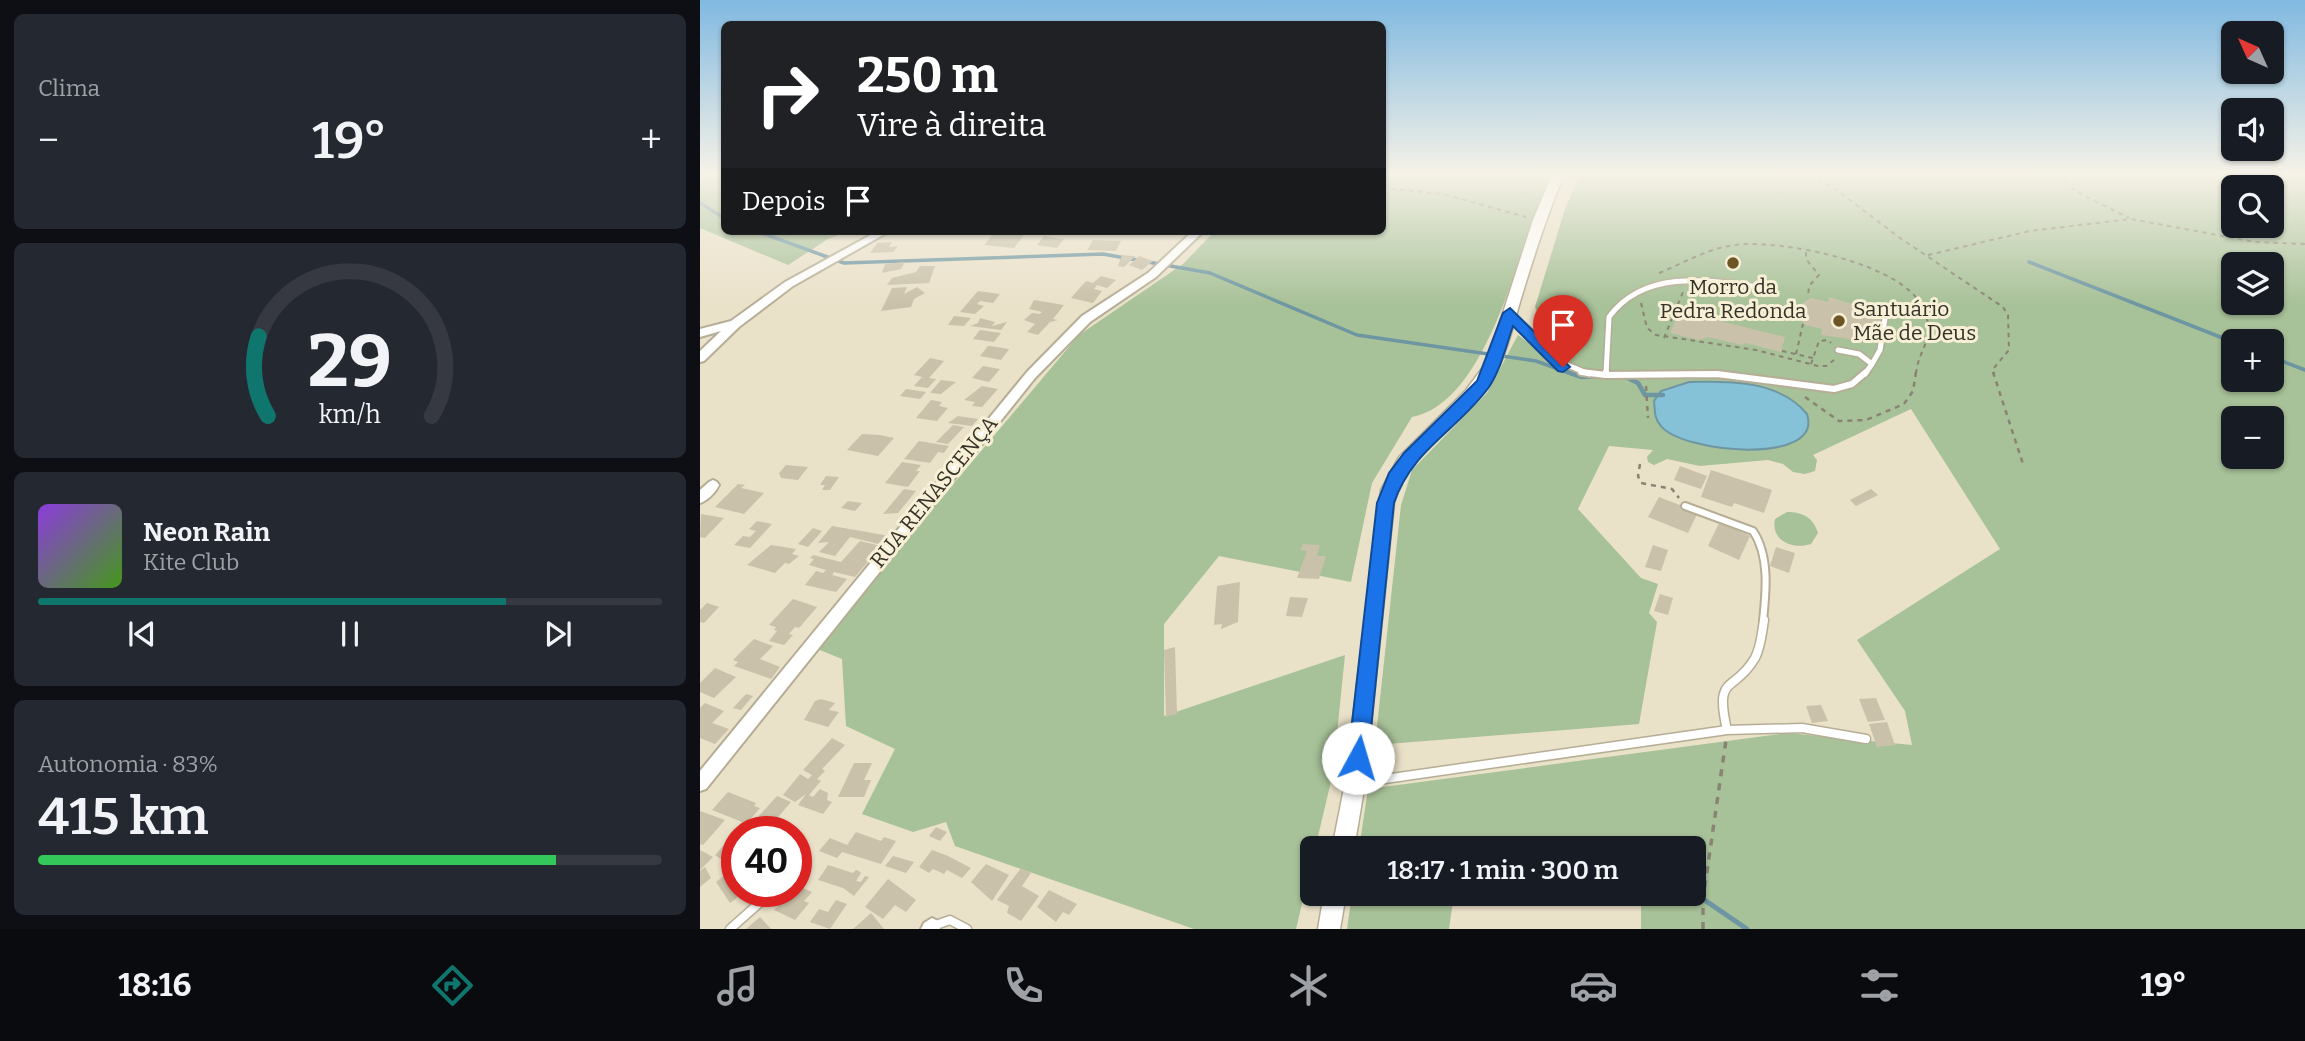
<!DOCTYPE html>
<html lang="pt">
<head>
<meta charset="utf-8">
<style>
	body { margin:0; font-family:Bitter,serif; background:#242831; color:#f1f3f6; height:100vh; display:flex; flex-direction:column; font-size:26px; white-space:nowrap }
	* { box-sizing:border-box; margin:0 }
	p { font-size:23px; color:#9ea1a6 }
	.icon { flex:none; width:38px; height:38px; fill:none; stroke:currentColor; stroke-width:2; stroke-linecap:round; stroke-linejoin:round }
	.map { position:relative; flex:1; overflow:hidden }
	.sheet { display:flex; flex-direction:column; gap:14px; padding:14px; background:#0d0f14; width:700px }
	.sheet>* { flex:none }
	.banner { position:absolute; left:21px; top:21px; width:665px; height:214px; border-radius:10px; box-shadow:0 2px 5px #0004; background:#202124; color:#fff; overflow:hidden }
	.needle { width:46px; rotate:315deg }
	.tools { position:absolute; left:1521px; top:21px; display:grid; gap:14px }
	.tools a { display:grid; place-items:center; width:63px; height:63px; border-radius:10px; background:#171b24; box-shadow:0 2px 5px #0004; font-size:35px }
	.speed { position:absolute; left:21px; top:816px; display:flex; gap:14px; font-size:35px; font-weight:700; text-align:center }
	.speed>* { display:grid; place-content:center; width:91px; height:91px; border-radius:50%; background:#171b24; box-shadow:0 2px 5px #0004; line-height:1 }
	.speed .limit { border:10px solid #d22; background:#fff; color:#111 }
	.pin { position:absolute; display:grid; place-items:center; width:60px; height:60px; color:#fff; margin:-72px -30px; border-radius:50% 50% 50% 0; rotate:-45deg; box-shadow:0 0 7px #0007 }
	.pin .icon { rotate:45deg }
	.me { position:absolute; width:77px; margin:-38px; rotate:6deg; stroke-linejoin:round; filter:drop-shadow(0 0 5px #0008) }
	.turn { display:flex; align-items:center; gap:24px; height:147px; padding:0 21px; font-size:32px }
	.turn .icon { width:91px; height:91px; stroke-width:2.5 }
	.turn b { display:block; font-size:49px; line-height:60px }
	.then { display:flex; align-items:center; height:66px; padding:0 21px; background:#0003; gap:14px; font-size:26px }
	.big { font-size:52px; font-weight:600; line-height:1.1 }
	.sheet .tile { flex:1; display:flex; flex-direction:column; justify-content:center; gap:10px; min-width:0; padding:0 24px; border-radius:10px; background:#242831 }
	.sheet .dial { align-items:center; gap:0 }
	.dial svg { height:182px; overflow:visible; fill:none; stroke:#363941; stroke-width:7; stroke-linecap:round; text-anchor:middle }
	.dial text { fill:#f1f3f6; stroke:none }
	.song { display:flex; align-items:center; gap:21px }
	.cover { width:84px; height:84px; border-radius:10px; background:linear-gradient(135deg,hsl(270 70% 55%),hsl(100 70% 35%)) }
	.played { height:7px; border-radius:4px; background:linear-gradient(90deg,#0f766e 75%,#363941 75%) }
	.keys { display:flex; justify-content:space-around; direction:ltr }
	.heat { display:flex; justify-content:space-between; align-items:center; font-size:38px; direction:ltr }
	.charge { height:10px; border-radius:5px; background:linear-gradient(90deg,#34c759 83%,#363941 0) }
	.trip { position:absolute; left:600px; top:836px; width:406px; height:70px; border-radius:10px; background:#171b24; box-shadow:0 2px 5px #0004; font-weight:600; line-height:70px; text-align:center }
	.dock { display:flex; height:112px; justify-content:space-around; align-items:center; background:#090b0e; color:#9ea1a6 }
	.dock .icon { width:49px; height:49px }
	.dock .on { color:#0f766e }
	.dock b { font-size:32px; color:#f1f3f6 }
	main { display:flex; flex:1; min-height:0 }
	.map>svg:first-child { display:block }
	.green { fill:#a7c198; fill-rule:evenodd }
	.water { fill:#85c1d7; stroke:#6d96a2; stroke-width:2 }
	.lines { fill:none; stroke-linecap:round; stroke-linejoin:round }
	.stream-far2 { stroke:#6d96a2; stroke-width:3.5 }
	.stream-far1 { stroke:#6d96a2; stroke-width:4.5 }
	.stream { stroke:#6d96a2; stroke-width:5 }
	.building { fill:#c9c1a9 }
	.service-far2-casing { stroke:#b5ad95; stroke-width:8 }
	.service-far1-casing { stroke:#b5ad95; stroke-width:10 }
	.service-casing { stroke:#b5ad95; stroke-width:11 }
	.minor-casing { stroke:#b5ad95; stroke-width:4 }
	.tertiary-casing { stroke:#b5ad95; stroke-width:3 }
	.path-far2 { stroke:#898373; stroke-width:2; stroke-dasharray:4.5 4.5; stroke-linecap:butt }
	.path-far1 { stroke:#898373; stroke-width:2.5; stroke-dasharray:5 5; stroke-linecap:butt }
	.path { stroke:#898373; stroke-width:3.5; stroke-dasharray:7 7; stroke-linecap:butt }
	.service-far2 { stroke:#fff; stroke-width:5 }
	.service-far1 { stroke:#fff; stroke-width:6 }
	.service { stroke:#fff; stroke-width:8 }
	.minor { fill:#fff; fill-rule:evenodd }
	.tertiary { fill:#fff; fill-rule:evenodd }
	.route { fill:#1a73e8; stroke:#114b97; stroke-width:2 }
	.poi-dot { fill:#6d5525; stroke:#f7efd6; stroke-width:2.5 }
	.labels { text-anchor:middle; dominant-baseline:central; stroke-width:6; stroke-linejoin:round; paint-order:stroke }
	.poi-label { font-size:21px; fill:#353228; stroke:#f7efd6 }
	.street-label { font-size:21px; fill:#353228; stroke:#f7efd6 }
</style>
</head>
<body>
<main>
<section class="sheet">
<div class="tile"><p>Clima</p>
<div class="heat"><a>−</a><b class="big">19°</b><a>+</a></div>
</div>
<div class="tile dial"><svg viewBox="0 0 100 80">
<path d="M14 69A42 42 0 1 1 86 69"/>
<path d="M14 69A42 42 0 0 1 10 34" stroke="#0f766e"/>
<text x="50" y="56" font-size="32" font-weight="700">29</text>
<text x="50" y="72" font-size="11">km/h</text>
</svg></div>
<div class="tile">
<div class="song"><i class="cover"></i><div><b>Neon Rain</b><p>Kite Club</p></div></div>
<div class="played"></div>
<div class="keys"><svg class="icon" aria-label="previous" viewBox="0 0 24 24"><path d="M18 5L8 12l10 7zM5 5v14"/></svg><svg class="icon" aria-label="pause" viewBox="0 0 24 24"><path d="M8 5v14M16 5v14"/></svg><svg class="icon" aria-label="next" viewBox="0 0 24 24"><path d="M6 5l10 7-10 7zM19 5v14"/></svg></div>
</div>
<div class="tile"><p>Autonomia · 83%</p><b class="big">415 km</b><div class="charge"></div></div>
</section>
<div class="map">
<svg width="1605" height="929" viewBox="0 0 1605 929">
	<rect width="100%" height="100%" fill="#eae1c9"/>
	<!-- green -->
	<path class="green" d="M0,175H24V231H148L128,239L88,265L0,228Z
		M683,175H851C820,238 791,402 712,417L672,483L651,582L519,556L464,624V716L645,655L633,773L596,929H494L255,846L246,822L213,832L162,814L195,749L146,726L142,659L115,648L379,335L483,264L515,231H682Z
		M880,175H1605V929H941V903L830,894H994V849H659L668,789L1087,733L1212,745L1205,711L1157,640L1300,549L1211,409L1113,455L1117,460L1115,471L1105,474L1093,472L1083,464L1068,460L1000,466L967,459L954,465L948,462L947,457L953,450L909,446L878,509L941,578L958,584L949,613L957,622L939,724L675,745L701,505L712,470L787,393L818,335L826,341L846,332L835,307L865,209ZM1533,187H1572V226H1533ZM1533,264H1572V303H1533ZM1533,341H1572V380H1533ZM1533,418H1572V457H1533Z
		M1087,512C1102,512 1113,517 1118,533L1111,544C1094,550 1070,541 1075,519Z
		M652,894H754L749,929H647Z"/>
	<!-- water -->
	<path class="water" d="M989,382C1029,381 1079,380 1107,414C1124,466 982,453 961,426C954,419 955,410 954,401L961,391Z"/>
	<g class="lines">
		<!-- stream-far2 -->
		<path class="stream-far2" d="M0,203L24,218
			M56,231L144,263L403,254L510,273L657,335L836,361L872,374
			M1329,262L1533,342
			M1572,357L1605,370"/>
		<!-- stream-far1 -->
		<path class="stream-far1" d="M867,372L881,377L898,376
			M924,376L938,383L945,395H963"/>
		<!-- stream -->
		<path class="stream" d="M972,898L1003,899L1047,929"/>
	</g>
	<!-- building -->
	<path class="building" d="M295,232L324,235L314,248L284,245Z
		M344,236L364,239L357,248L337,245Z
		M393,240L421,241L416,251L387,250Z
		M192,242L189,247L198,246L193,252L170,253L177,243Z
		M422,255L432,256H436L424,267L418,266Z
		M439,256L453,261L442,270L429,265Z
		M205,262L201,269L182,273L185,264Z
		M220,266H235L229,283L187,285L192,278L216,272Z
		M401,276L416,280L407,288L397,285L394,289L402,291L393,303L371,298L386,281L393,283Z
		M207,287L204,294L217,287L225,293L214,299L211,307L181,311L192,288Z
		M278,291L300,294L293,303L280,301L277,304L284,306L275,314L260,312Z
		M1129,297L1182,313L1178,343L1121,335L1122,329L1105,325L1093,309L1111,298L1128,302Z
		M334,300L364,305L353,319L358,320L350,322L338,335L327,332L335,324L324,320L332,313L340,314L342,312L329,309Z
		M980,311L1085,337L1081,352L1046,343L1042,345L1008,337L999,340L970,333Z
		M254,316L271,318L264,326L248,325Z
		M280,318L295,322L292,326L307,322L301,330L270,326L278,323Z
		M280,330L301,333L294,342L273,339Z
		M288,346H290L309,349L301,360L280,356Z
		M230,358L244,361L229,378L236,379L228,388L214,386L222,377L214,375Z
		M283,366L300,369L289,382L272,378Z
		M241,380L256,382L241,394L230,393Z
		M282,386L298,389L282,407L272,406L275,402L264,400Z
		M206,389L226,392L220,399L200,396Z
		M231,400L242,402L239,406L248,408L237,421L216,418Z
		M258,416L278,419L272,426L248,423Z
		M253,425L264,427L248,444L236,442Z
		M162,434L180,435L194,438L178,456L147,450Z
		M219,441L249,446L244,453L238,452L230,463L204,459Z
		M202,462L221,465L216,471H220L208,487L185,483Z
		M86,465L108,467L98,480L81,478L79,473Z
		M980,466L1007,476L1001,489L974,480Z
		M1011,470L1072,490L1064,513L1034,503L1032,507L1001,497Z
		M126,476L139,477L130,490H122L125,485H120Z
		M38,484L45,485L41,488L64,493L44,514L15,507Z
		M204,489L216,491L198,513L183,514Z
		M1171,489L1178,495L1156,506L1150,500Z
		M959,497L998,512L988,533L948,517Z
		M148,501L162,503L155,511L141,508Z
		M1,514L24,518L5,538L0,537Z
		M57,521L72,524L50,548L34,545L43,536L50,537L56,531L49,529Z
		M1019,523L1050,536L1039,560L1008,546Z
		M132,526L167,532L189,536L182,545L150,537L135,556L119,552L129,542L118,543Z
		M113,528L122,531L108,547L98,544Z
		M160,541L181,546L155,577L134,572L132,575L147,579L136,592L105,585L116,571L123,573L126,570L109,565L114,559L110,558L113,555L141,562Z
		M603,544L620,545L617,556H626L619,579L597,578L607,551L600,550Z
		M71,545L96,549L92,554L99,556L89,564L85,563L75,573L47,565Z
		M953,545L968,550L961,571L945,567Z
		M1076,547L1095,553L1089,573L1070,566Z
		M540,582L538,622L521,629L522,624L514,625L517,586Z
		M960,594L973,598L968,615L954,611Z
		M590,597L608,598L602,617L586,616Z
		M93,599L117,607L99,628L95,627L89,634L93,635L84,645L69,641L77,631L74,630L76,627L69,625Z
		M7,603L19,607L4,623L0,622V610Z
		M54,639L73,646L60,659L80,667L71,679L34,666L38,662L33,660Z
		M475,647L477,714L466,717L464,650Z
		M15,668L36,677L14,698L0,692V683Z
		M46,694L53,696L41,710L33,708Z
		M1176,698L1185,720L1168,722L1159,699Z
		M121,699L135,703L129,710L139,712L128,727L104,720L115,701Z
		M5,703L24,711L12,723L29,729L15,744L0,738V708Z
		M1121,705L1128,721L1112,723L1106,706Z
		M1187,722L1195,745L1177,747L1169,724Z
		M132,738L145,745L122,769L125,771L117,779L121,781L109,795L113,797L120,789L128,793L127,800L132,802L123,814L98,805L106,794L95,802L83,795L100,774L108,779L112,775L103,770Z
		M154,763H172L164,780H171L164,797H138Z
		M28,792L56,803L54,806L60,808L43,828L39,826L42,822L12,810Z
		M77,796L91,802L73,823L90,831H45Z
		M0,811L25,820L3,845L0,844Z
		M236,827L247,832L240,841L229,836Z
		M156,832L181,841L184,837L196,841L181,864L142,852L137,858L119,851L130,838L147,845Z
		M35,833L37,841L21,859L15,855Z
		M0,850L13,857L0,870Z
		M232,850L248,856L271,868L262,878L247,870L244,874L233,869L229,873L219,867Z
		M193,856L214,862L206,873L185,866Z
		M37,857V891H46L30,903L16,882L26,874L21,866Z
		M286,864L309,875L292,901L271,882Z
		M128,865L153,873L156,870L159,871L161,873L156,881L161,882L165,876L169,877L154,896L143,888L118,880Z
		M5,867L11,878L0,887V871Z
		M321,868L331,873L322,886L339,896L321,921L307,913L309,906L297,900Z
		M188,879L216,900L206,912L195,905L183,919L165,907Z
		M98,886L112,892L104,901L109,903L95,920L74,910Z
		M349,890L377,904L369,915L363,912L356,922L337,907Z
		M136,900L147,904L130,929L110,922L119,909L128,912Z
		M171,913L184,929H153Z
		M60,917L71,929H46Z"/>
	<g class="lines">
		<defs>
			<path id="service-far2" d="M811,315L851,358L889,374
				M1138,350L1159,354L1172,364L1165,374
				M1172,364L1180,350L1186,312
				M906,374L909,317C947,265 1019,282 1073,289"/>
			<path id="service-far1" d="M881,372L906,375V372
				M906,375L1017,374L1134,389L1152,384L1166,372
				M985,506L1053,531C1070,556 1066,593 1063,621"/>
			<path id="service" d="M1027,730C1014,673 1034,694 1055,658C1061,647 1062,632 1064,620
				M657,783L1027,730L1102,728L1166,739
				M233,926L250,920L267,929
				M30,929L73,891"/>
			<path id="minor" d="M178,231H190L93,286L39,327L4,361L0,362V351L21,331L0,337V329L31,321L85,282Z
				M493,231H504L456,277L390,322L335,378L6,789L0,791V771L327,372L382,316L448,273Z
				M13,480L17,482L19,485C16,492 7,501 0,503V490L9,482Z
				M232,918L238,921L240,929H221L224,923Z"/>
			<path id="tertiary" d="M852,175H864C846,217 833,259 820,302C814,322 809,345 800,364C774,417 709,443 694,503L665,783L654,849H632L645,783L681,490L699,457L766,390L787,362L833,220Z
				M624,894H646L640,929H618Z"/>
		</defs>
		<!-- service-far2 casing -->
		<use href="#service-far2" class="service-far2-casing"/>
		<!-- service-far1 casing -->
		<use href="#service-far1" class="service-far1-casing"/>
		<!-- service casing -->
		<use href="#service" class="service-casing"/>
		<!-- minor casing -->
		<use href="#minor" class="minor-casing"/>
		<!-- tertiary casing -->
		<use href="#tertiary" class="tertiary-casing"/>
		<!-- path-far2 -->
		<path class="path-far2" d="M1082,175L1122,182L1134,188L1200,238L1303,307L1308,315L1309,350L1293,369L1294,374
			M1358,175L1375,191L1429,218
			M682,188L743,194L826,217
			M1106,252V259L1119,275L1109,286L1108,297
			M1228,255L1330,231L1431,219L1555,242L1605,244
			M959,273C984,263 1008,248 1035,245C1080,239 1208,263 1225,312C1235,340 1218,350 1216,374
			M941,303L947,328L956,335L1056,350L1118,366H1126L1134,360
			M964,338L983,292
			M1082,351L1113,358
			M1096,354L1103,324
			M1111,364L1119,341L1128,340L1131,343"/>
		<!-- path-far1 -->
		<path class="path-far1" d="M1293,372L1324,467
			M946,386L948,418
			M1105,397L1139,421L1166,420L1204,404L1213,391L1216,372
			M940,464L938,476L941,483L972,489L979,498"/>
		<!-- path -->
		<path class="path" d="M1003,929V899L1026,740"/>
		<!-- service-far2 -->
		<use href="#service-far2" class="service-far2"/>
		<!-- service-far1 -->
		<use href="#service-far1" class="service-far1"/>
		<!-- service -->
		<use href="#service" class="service"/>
		<!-- minor -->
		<use href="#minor" class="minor"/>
		<!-- tertiary -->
		<use href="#tertiary" class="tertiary"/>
	</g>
	<!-- sky -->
	<linearGradient id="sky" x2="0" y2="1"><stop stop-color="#80b9e1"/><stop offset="0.57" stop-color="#f6f2e7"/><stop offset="1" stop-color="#f6f2e7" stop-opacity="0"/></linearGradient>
	<rect width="1605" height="305" fill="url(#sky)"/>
	<!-- route -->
	<path class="route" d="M810,308L870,367L863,372L858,371L813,326C806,346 801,369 789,387C758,430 712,449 694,503L668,758L665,765L658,768L651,765L648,758L677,503L689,473L704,453L777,381L803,313Z"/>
	<!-- markers -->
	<g class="poi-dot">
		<circle cx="1033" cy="263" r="7"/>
		<circle cx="1139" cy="321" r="7"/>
	</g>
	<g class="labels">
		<!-- poi labels -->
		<g class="poi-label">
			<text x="1033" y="287">Morro da<tspan x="1033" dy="24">Pedra Redonda</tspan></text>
			<text x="1153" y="309" text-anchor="start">Santuário<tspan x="1153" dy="24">Mãe de Deus</tspan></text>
		</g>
		<!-- street labels -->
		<g class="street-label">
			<text transform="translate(234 492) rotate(-51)">RUA RENASCENÇA</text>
		</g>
	</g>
</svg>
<div class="tools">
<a><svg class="needle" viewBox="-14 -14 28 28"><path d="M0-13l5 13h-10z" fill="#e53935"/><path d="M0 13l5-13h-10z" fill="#9ea1a6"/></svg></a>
<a><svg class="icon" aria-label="sound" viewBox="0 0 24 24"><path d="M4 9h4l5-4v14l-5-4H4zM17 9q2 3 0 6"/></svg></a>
<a><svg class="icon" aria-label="search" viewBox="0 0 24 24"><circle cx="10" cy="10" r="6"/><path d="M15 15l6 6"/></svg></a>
<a><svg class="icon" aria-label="layers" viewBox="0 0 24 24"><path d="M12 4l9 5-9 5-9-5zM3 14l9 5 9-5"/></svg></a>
<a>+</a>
<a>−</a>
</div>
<div class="speed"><div class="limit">40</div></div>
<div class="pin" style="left:863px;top:367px;background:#d93025"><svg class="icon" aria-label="arrive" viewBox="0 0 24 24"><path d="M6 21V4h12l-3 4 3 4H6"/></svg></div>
<svg class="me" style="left:658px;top:758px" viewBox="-20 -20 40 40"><circle r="19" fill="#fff"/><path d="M0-13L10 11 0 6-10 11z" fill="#1a73e8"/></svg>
<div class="trip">18:17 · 1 min · 300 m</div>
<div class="banner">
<div class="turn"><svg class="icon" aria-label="right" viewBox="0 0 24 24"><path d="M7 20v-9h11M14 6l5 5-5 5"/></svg><div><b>250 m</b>Vire à direita</div></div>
<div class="then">Depois<svg class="icon" aria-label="arrive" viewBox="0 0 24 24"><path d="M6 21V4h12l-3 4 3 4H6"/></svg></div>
</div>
</div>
</main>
<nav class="dock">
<b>18:16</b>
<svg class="icon on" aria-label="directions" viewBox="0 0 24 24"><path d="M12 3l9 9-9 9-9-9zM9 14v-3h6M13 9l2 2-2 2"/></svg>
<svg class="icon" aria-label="music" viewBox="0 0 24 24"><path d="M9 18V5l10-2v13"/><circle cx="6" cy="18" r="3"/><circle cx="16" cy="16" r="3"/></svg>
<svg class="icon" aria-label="phone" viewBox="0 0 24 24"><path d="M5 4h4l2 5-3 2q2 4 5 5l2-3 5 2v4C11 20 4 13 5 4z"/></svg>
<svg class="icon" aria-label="climate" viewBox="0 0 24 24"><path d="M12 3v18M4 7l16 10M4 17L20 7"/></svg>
<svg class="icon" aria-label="car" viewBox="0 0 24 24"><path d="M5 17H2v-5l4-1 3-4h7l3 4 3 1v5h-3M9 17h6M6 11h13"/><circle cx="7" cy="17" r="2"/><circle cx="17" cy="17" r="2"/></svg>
<svg class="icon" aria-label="filters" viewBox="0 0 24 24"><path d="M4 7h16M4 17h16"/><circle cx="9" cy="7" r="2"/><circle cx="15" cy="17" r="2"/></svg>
<b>19°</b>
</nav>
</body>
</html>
